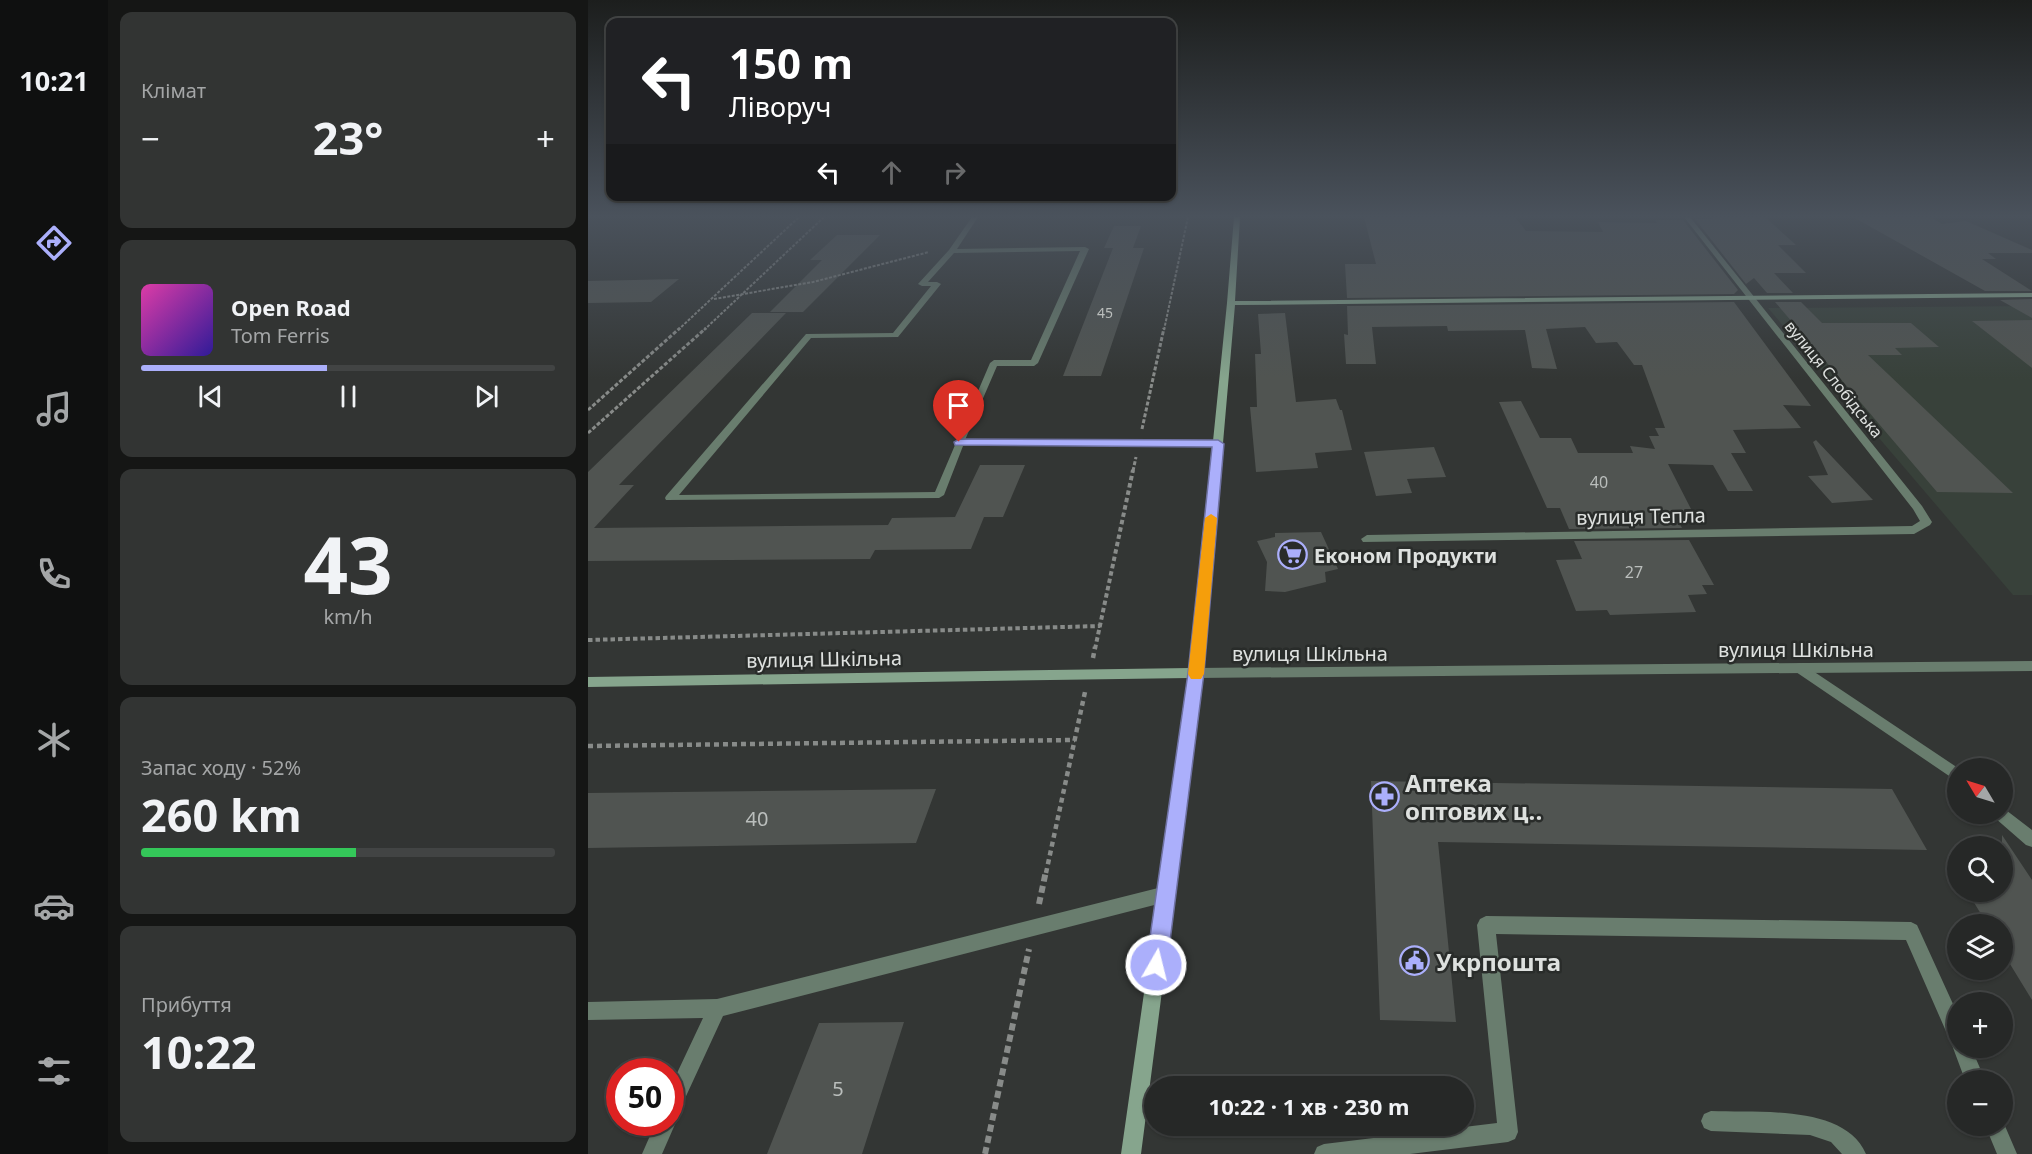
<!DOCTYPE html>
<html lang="uk">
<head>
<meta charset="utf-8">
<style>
	body { margin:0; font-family:"Noto Sans",sans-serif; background:#323433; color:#f1f3f6; height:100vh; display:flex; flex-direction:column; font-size:22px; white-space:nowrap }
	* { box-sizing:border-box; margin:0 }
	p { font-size:20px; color:#a4a6a7 }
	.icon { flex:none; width:33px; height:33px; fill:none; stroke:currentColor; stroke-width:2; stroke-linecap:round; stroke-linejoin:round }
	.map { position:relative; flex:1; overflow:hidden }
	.sheet { display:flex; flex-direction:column; gap:12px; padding:12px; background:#151615; width:480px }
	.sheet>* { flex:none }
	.banner { position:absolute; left:18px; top:18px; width:570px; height:183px; border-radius:12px; box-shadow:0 2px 4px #0004,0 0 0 2px #424444; background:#202124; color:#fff; overflow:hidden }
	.needle { width:39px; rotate:308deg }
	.controls { position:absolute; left:1359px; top:758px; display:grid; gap:12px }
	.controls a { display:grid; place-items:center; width:66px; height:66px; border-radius:50%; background:#262827; box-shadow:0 2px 4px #0004,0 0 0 2px #424444; font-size:30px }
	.speed { position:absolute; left:18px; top:1058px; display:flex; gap:12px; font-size:30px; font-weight:700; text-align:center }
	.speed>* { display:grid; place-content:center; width:78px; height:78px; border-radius:50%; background:#262827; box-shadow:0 2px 4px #0004,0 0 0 2px #424444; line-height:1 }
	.speed .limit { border:9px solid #d22; background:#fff; color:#111 }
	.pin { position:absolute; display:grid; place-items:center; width:51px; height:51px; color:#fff; margin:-62px -26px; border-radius:50% 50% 50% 0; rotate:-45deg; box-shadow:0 0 6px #0007 }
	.pin .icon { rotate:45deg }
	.me { position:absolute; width:66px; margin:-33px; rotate:8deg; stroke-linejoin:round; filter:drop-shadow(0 0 4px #0008) }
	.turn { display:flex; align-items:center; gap:21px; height:126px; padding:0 24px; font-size:27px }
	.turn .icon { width:78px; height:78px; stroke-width:2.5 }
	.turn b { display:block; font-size:42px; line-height:51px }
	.lanes { display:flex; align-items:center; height:57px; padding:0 24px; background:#0003; justify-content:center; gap:30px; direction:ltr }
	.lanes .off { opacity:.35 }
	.big { font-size:45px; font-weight:700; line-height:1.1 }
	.sheet .card { flex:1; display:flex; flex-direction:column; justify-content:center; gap:9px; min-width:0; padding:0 21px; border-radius:12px; background:#323433 }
	.sheet .dial { align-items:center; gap:0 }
	.dial b { font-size:78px; line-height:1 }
	.song { display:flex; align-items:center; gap:18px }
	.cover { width:72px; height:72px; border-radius:9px; background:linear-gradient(135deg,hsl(320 70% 55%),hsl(250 70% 35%)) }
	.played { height:6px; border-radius:3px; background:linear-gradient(90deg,#abaffb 45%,#424444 45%) }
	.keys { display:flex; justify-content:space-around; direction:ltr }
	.heat { display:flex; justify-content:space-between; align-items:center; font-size:33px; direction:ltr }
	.charge { height:9px; border-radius:4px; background:linear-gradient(90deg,#34c759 52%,#424444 0) }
	.trip { position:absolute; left:556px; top:1076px; width:330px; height:60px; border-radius:30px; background:#262827; box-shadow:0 2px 4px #0004,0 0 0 2px #424444; font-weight:700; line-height:60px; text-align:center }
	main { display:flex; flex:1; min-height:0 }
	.tabs { display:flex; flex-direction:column; width:108px; justify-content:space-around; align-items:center; background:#0f1010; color:#a4a6a7 }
	.tabs .icon { width:42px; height:42px }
	.tabs .active { color:#abaffb }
	.tabs b { font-size:27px; color:#f1f3f6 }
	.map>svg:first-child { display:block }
	.built { fill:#38413a }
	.building { fill:#505451 }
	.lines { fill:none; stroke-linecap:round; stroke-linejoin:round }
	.path-far4 { stroke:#888b89; stroke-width:2; stroke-dasharray:3 1.5; stroke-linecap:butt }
	.path-far3 { stroke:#888b89; stroke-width:3; stroke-dasharray:4 2; stroke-linecap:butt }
	.path-far2 { stroke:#888b89; stroke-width:4; stroke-dasharray:4.5 3; stroke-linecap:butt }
	.path-far1 { stroke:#888b89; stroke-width:4.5; stroke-dasharray:5 4; stroke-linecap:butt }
	.path { stroke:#888b89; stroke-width:6; stroke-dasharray:7 4.5; stroke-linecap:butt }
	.lane { fill:#697d6e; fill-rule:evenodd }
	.street { fill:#697d6e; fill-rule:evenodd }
	.secondary { fill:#86a58d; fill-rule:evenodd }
	.route { fill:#abaffb; stroke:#6f72a3; stroke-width:1.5 }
	.slow { fill:#f59e0b }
	.labels { text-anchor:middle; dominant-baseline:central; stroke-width:5; stroke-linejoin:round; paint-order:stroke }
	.far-number-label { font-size:14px; fill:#babebc }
	.far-street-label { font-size:16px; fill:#dee1df; stroke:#292c2a }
	.number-label { font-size:16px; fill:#babebc }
	.street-label { font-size:20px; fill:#dee1df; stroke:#292c2a }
	.poi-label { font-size:20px; font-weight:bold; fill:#dee1df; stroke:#292c2a; text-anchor:start }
	.near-number-label { font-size:20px; fill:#babebc }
	.near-poi-label { font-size:24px; font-weight:bold; fill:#dee1df; stroke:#292c2a; text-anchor:start }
</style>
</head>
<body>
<main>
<nav class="tabs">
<b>10:21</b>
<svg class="icon active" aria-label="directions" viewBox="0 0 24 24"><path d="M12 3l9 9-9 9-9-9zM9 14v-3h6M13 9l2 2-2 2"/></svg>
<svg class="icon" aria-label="music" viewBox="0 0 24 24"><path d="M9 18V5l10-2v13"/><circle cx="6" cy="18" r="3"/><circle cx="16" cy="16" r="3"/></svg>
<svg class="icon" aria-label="phone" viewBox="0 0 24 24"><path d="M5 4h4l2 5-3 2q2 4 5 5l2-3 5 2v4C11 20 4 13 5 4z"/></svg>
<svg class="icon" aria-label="climate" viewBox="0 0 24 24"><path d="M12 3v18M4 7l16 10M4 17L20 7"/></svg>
<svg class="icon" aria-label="car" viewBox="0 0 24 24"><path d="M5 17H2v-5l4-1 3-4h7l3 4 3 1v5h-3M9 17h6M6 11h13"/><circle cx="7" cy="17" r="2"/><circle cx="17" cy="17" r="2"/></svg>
<svg class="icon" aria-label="filters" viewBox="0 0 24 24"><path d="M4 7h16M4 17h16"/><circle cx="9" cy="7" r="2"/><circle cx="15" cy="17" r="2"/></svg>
</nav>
<section class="sheet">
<div class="card"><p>Клімат</p>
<div class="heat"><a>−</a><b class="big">23°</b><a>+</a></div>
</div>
<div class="card">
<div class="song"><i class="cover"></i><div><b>Open Road</b><p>Tom Ferris</p></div></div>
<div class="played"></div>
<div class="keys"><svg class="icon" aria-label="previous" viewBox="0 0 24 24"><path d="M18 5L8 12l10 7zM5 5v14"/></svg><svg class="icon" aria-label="pause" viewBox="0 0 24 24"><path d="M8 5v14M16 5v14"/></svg><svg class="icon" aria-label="next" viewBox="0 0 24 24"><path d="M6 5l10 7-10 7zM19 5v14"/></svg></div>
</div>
<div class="card dial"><b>43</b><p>km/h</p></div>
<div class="card"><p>Запас ходу · 52%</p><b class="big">260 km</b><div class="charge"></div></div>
<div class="card"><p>Прибуття</p><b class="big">10:22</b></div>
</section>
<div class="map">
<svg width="1444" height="1154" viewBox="0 0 1444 1154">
	<rect width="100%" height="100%" fill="#333634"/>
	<!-- built -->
	<path class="built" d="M1444,306V595H1425L1180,308Z"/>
	<!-- building -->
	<path class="building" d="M776,217H927L938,231L1015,232L1010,222L1069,223L1067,220H1095L1150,290L1146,294L759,298L757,264H788Z
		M1123,217H1177L1208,245H1190L1218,273H1186L1205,293H1179L1166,278L1158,284L1107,219H1125Z
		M1265,217H1343L1354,224L1378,221L1444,250V253H1400L1408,259H1394L1444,291H1397Z
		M526,226H553L545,248H556L513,376H475L525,248H516Z
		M249,235H292L215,312H182L234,260H222Z
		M91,279L63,302L0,303V281Z
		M1444,299V318L1412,300Z
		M1146,302L1223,406L1195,405L1213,428L1145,430L1158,453H1143L1165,491H1140L1125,465L1080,464L1103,509H1096L1100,517L1088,516L1094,528L981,529L972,508H959L911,402L933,401L952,438H983L990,453H1045L1042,446L1067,449L1061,436H1071L1067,428H1077L1054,365H1046L1029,342L1008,343L997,327L958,329L969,369L944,368L937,330L860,331L859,326L784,327L788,364H758L756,334L760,335L759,306Z
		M1187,302H1213L1234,323H1323L1351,347L1307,348L1314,355H1280L1425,493L1349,492Z
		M164,313H198L31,485H46L6,528L300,525L304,518L367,517L392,465H437L415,517H396L383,549L287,550L282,559L0,561V472Z
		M697,313L708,402L748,399L752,410H754L764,450L727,453L730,468L668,472L662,407H669L667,354H673L670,314Z
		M1444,320V368L1384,321Z
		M1228,440L1285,500L1244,503L1220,476L1240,475L1225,442Z
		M846,447L858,477L819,479L824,493L788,496L776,452Z
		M733,532L750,569L737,572L738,582L697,592L677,591L679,562L669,541L687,537V533Z
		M1101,540L1126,585H1114L1119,594L1100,595L1108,612L1022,615L1019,610L988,611L968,560L994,559L986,541Z
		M783,781L1304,789L1339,850L850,842L868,1022L792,1020Z
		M348,789L328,843L0,848V793Z
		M1414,835L1444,880V1000L1414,951V924H1399L1379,891H1414Z
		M316,1022L274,1154H179L231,1023Z"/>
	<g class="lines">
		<!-- path-far4 -->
		<path class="path-far4" d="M126,299L225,282L341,252
			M90,330L211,217
			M116,330L236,217
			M576,330L600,217"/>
		<!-- path-far3 -->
		<path class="path-far3" d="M0,410L92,328
			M554,429L576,328
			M0,433L118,328
			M545,471L548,457"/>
		<!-- path-far2 -->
		<path class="path-far2" d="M0,640L512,626
			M507,649L545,470"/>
		<!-- path-far1 -->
		<path class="path-far1" d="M505,658L507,647
			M0,746L487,740
			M458,873L497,692"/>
		<!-- path -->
		<path class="path" d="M451,904L458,871
			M397,1154L441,949"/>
		<!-- lane -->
		<path class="lane" d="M384,217H390L369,249L497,247L501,249L450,363L446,366H409L377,440L630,441L635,444L634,446H375L356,495L351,498L78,500L77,498L78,496L218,334L305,333L343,286H334L330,284L361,250ZM492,251L443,360H406L402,363L347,492L91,495L223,338L310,337L353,284L349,282H340L366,253Z
			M1213,663L1370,768V782L1208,672L1206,668L1208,664Z
			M1414,807L1444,830V847L1438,845L1407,818L1405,813H1414Z
			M1123,1111C1169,1113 1257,1104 1278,1154H1254L1243,1142L1222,1135L1123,1131L1116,1128L1113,1121L1116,1114Z"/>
		<!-- street -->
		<path class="street" d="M1096,217H1102L1334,506L1344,522L1342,525L1326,534L775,542L773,539L779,535L1324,526L1332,521L1325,509Z
			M1444,661V671L608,678L603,677L601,673L603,669L608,668Z
			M578,886L584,888L586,894L584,900L578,902L135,1016L87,1120L88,1122L74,1154H54L68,1122H82V1088L115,1018L0,1020V1002L129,999Z
			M898,916L1323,922L1329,925L1370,1015V1047H1383L1397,1080H1377L1364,1045L1318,940L908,934L930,1132L927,1139L920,1142L822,1154H726L729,1147L736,1144L909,1123L889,925L892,919Z
			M1414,1119L1429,1154H1409L1397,1125H1414Z"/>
		<!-- secondary -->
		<path class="secondary" d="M646,217H652L647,301L1444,293V297L647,305L615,673L553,1154H533L601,678L0,687V677L602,668L639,303Z"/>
	</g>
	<!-- sky -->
	<linearGradient id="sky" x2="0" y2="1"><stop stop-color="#1c1e1d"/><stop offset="0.57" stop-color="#4a525c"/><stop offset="1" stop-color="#4a525c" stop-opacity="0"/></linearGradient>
	<rect width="1444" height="379" fill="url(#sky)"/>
	<!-- route -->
	<path class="route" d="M371,439L630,440L636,444L616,673L579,965L576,972L568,975L561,972L558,965L600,673L624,447L367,445L366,442Z"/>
	<!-- slow -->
	<path class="slow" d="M623,514L629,518L616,674L613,679H603L600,674L617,518Z"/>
	<!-- icons -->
	<defs>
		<symbol id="supermarket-ring" viewBox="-11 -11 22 22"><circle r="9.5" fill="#292c2a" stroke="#abaffb" stroke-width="1.5"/><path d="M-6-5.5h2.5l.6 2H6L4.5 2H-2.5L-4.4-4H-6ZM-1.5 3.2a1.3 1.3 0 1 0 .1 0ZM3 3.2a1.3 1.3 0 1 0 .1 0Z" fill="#abaffb"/></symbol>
		<symbol id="pharmacy-ring" viewBox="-11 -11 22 22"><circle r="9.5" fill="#292c2a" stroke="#abaffb" stroke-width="1.5"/><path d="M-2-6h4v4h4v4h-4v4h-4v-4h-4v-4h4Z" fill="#abaffb"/></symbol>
		<symbol id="civic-ring" viewBox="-11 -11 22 22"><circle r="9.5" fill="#292c2a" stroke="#abaffb" stroke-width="1.5"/><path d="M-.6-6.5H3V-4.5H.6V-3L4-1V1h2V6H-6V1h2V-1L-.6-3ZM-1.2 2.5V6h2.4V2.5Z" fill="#abaffb"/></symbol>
	</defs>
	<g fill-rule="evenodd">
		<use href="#supermarket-ring" x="688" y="538" width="33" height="33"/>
		<use href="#pharmacy-ring" x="780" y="780" width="33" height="33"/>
		<use href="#civic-ring" x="810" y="944" width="33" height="33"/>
	</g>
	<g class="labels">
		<!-- far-number labels -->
		<g class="far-number-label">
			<text x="517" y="312">45</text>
		</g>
		<!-- far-street labels -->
		<g class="far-street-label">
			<text transform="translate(1246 379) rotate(51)">вулиця Слобідська</text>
		</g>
		<!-- number labels -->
		<g class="number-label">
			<text x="1011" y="482">40</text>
			<text x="1046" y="572">27</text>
		</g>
		<!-- street labels -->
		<g class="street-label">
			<text transform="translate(1053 516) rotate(-1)">вулиця Тепла</text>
			<text x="1208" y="649">вулиця Шкільна</text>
			<text x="722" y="653">вулиця Шкільна</text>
			<text transform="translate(236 659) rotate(-1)">вулиця Шкільна</text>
		</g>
		<!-- poi labels -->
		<g class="poi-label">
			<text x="726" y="555">Економ Продукти</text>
		</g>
		<!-- near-number labels -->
		<g class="near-number-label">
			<text x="169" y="818">40</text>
			<text x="250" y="1088">5</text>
		</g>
		<!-- near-poi labels -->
		<g class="near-poi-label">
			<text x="817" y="782">Аптека<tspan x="817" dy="28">оптових ц‥</tspan></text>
			<text x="848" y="961">Укрпошта</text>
		</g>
	</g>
</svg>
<div class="controls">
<a><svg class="needle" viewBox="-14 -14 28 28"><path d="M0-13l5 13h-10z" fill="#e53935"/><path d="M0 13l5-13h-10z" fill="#a4a6a7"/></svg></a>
<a><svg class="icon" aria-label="search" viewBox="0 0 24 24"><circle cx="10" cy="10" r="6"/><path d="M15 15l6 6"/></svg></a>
<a><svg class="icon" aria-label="layers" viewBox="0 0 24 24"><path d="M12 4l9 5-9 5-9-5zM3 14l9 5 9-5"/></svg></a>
<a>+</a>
<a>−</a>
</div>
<div class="speed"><div class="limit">50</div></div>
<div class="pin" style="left:371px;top:442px;background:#d93025"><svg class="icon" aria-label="arrive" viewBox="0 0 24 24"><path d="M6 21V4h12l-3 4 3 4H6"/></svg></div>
<svg class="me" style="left:568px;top:965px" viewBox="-20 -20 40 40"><circle r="17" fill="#abaffb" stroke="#fff" stroke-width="3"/><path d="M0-11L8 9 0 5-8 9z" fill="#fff"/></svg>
<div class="trip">10:22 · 1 хв · 230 m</div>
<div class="banner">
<div class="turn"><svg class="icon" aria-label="left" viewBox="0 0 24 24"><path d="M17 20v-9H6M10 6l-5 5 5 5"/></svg><div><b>150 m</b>Ліворуч</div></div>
<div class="lanes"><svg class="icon" aria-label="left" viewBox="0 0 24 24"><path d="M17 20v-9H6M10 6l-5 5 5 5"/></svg><svg class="icon off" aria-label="ahead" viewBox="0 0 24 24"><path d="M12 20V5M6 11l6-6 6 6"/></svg><svg class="icon off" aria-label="right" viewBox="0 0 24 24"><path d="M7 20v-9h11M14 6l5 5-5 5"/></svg></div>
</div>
</div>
</main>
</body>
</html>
